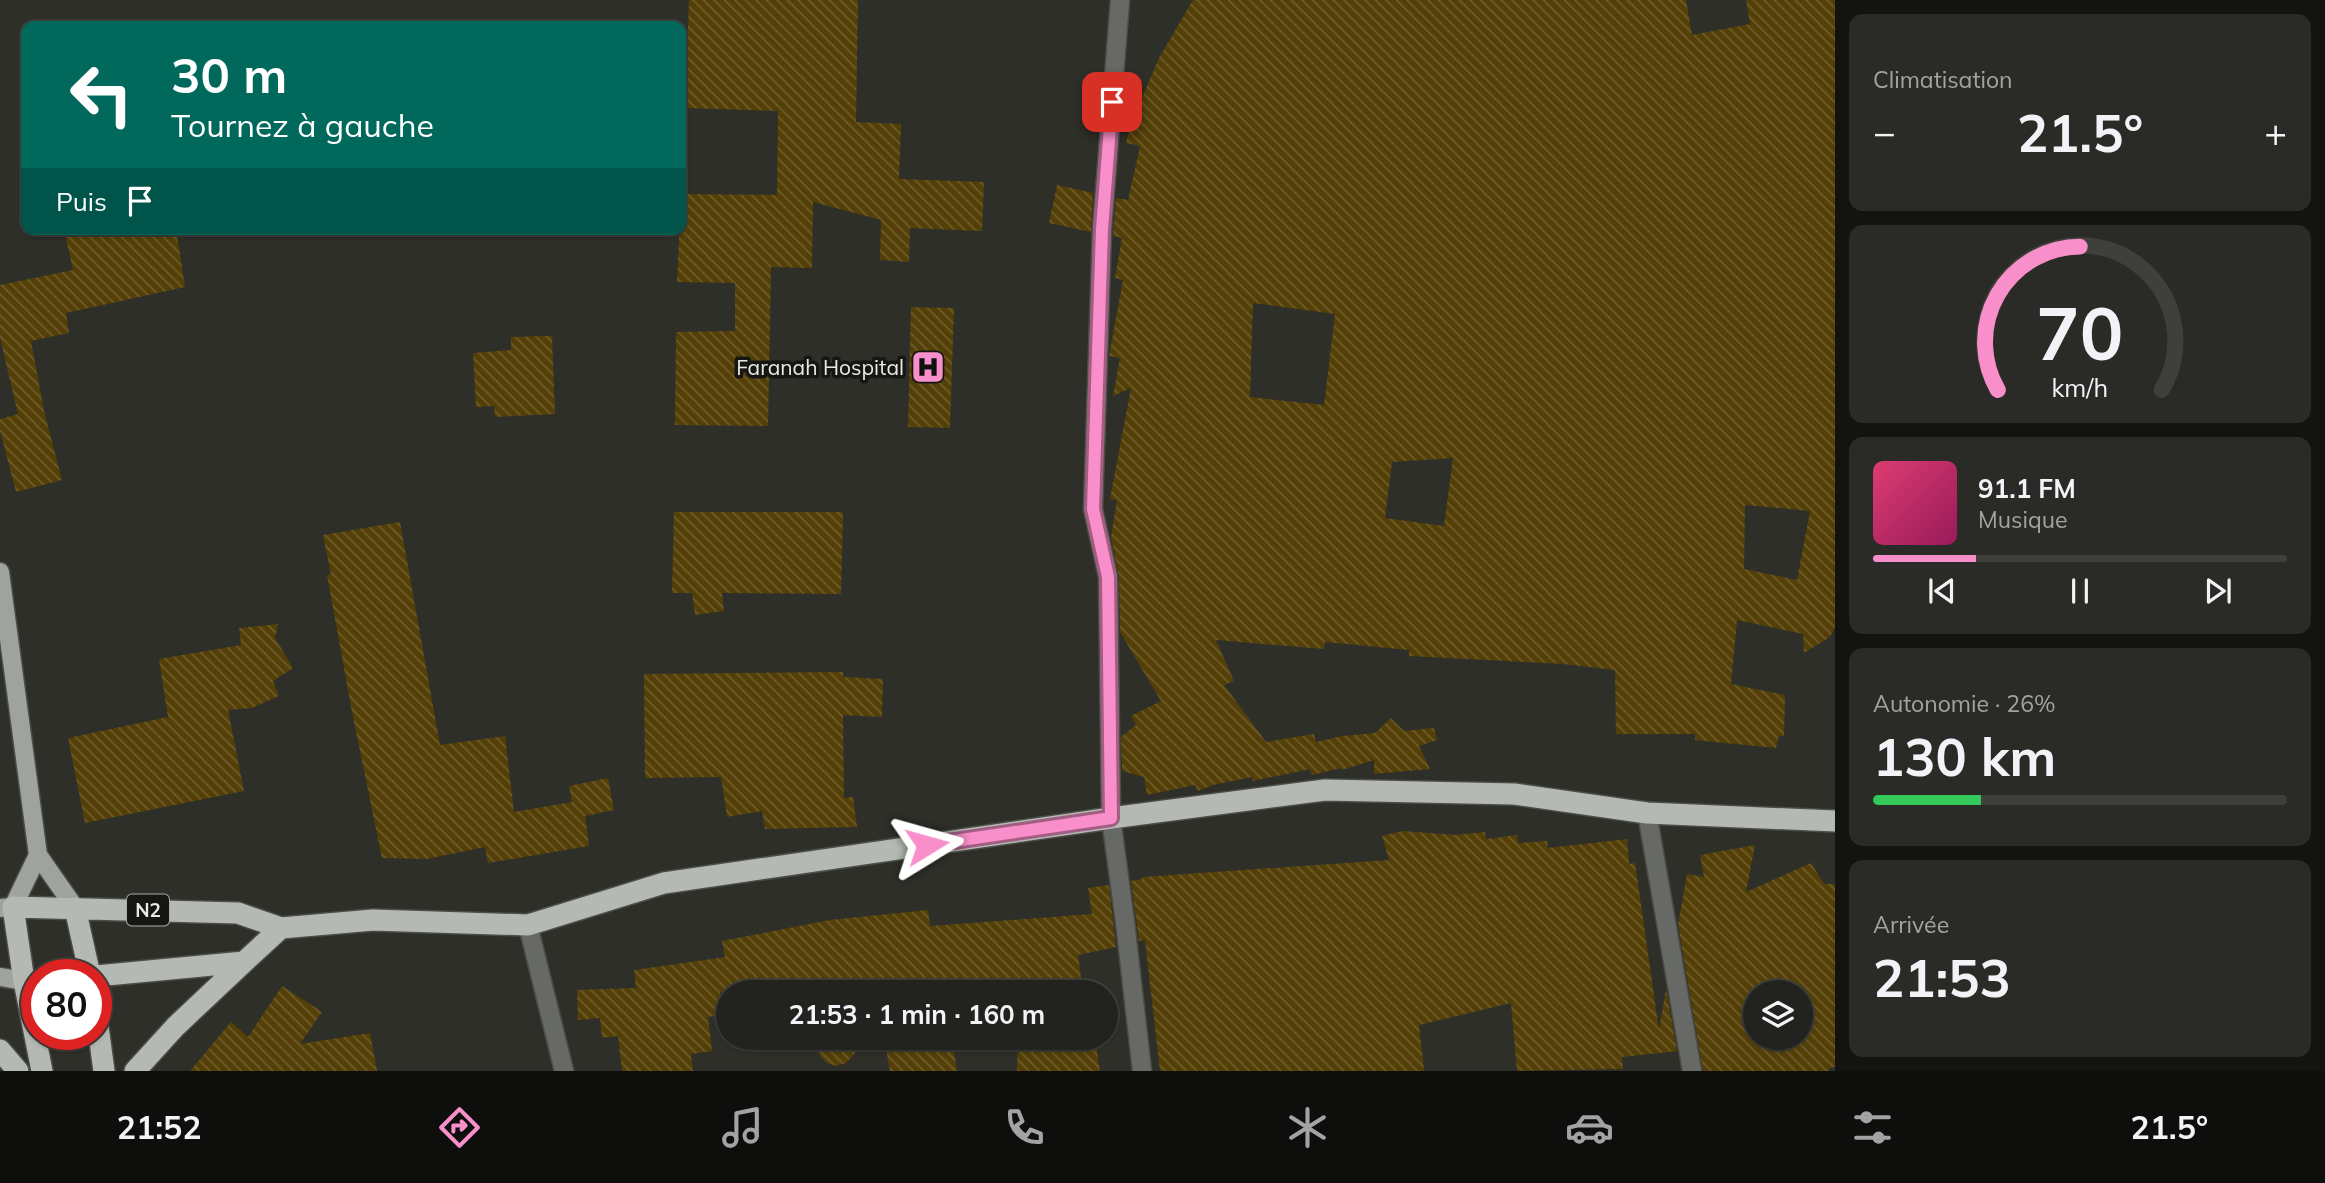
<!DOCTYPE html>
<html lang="fr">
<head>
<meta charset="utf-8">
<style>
	body { margin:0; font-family:Mulish,sans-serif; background:#2a2b27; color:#f1f3f6; height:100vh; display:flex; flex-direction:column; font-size:26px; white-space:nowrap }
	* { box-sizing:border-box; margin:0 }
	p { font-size:23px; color:#a2a4a4 }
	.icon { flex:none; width:38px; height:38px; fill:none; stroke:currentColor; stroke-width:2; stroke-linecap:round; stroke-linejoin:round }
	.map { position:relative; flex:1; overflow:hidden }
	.side { display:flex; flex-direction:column; gap:14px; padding:14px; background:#131310; width:490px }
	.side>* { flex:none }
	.hud { position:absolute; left:21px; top:21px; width:665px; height:214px; border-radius:14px; box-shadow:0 2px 5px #0004,0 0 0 2px #3f403c; background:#00695c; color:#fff; overflow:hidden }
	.controls { position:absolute; left:1743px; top:980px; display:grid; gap:14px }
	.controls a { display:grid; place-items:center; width:70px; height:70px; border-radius:50%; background:#22231e; box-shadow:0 2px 5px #0004,0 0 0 2px #3f403c; font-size:35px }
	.speed { position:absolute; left:21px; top:959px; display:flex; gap:14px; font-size:35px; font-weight:700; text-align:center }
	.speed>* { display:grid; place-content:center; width:91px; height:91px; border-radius:50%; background:#22231e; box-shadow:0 2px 5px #0004,0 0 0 2px #3f403c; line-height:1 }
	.speed .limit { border:10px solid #d22; background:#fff; color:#111 }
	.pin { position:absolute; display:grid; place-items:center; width:60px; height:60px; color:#fff; margin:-30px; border-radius:14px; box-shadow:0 4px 10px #0006 }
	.me { position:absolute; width:77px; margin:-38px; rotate:82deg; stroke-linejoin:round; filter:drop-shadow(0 0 5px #0008) }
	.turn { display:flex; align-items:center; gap:24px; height:147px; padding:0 35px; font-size:32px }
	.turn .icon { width:91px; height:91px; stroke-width:2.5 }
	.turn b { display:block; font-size:49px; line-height:60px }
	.then { display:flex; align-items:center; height:66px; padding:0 35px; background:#0003; gap:14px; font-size:26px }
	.big { font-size:52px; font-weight:700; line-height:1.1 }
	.side .tile { flex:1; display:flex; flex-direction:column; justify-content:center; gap:10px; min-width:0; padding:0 24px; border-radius:14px; background:#2a2b27 }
	.side .dial { align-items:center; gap:0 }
	.dial svg { height:182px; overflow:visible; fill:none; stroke:#3f403c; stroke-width:7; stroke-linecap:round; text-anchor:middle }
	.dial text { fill:#f1f3f6; stroke:none }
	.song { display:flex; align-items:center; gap:21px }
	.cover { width:84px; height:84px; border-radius:10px; background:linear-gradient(135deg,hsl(340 70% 55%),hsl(330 70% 35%)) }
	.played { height:7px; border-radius:4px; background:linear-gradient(90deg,#f98fca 25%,#3f403c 25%) }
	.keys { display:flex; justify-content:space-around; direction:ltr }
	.heat { display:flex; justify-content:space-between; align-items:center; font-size:38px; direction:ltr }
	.charge { height:10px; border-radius:5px; background:linear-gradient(90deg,#34c759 26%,#3f403c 0) }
	.trip { position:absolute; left:716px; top:980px; width:402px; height:70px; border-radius:35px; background:#22231e; box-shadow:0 2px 5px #0004,0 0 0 2px #3f403c; font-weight:700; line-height:70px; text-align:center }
	.dock { display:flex; height:112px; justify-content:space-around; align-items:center; background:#0e0e0c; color:#a2a4a4 }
	.dock .icon { width:49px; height:49px }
	.dock .selected { color:#f98fca }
	.dock b { font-size:32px; color:#f1f3f6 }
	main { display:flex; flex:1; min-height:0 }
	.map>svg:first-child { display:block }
	.building { fill:url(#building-back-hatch); fill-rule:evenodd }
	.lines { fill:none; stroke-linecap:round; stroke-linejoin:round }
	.minor-casing { stroke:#4c4d46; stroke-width:21 }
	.major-casing { stroke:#4c4d46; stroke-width:21 }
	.highway-casing { stroke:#4c4d46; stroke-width:24 }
	.minor { stroke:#676966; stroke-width:18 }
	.major { stroke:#9ea39d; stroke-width:18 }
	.highway { stroke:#b4bab3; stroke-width:21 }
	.route-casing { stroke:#a25d83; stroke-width:18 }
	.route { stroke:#f98fca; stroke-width:12 }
	.labels { text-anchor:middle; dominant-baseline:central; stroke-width:7; stroke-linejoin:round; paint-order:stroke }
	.shield { fill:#161613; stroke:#aaaaa7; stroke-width:2 }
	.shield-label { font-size:19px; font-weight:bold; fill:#e9eae6 }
	.poi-label { font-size:21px; fill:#e9eae6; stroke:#161613; text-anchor:end }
</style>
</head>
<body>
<main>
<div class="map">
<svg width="1835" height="1071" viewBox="0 0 1835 1071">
	<defs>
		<pattern id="building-back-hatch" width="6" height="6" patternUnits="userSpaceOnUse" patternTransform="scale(1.75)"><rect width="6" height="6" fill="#544007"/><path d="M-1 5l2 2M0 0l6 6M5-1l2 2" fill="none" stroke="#6d5c2b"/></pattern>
	</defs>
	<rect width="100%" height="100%" fill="#2e2f28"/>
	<!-- building -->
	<path class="building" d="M689,0H858L856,122L901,124L899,179L984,182L982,231L910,228L909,262L880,260L881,220L813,202L812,268L771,267L768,426L675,425L676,332L735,331V283L677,282L681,194L777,195L778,111L685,108Z
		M1193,0H1686L1692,35L1750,24L1746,0H1835V627L1830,637L1804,653L1803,634L1737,620L1731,684L1785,695L1784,736H1779L1776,748L1695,740V734H1616L1615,670L1563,664L1409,656V650L1325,642L1324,649L1216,640L1234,681L1224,685L1266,742L1314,734L1316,742L1342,736L1375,733L1391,718L1404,731L1434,728L1437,740L1419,746L1430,769L1374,774V760L1342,770L1341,768L1312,775L1310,769L1253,781L1252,777L1213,785L1198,791L1195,785L1147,795L1144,777L1122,771L1121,737L1136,725L1131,716L1161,701L1120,632L1119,577L1111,537L1117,500L1110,499L1131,388L1113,396L1120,358L1109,356L1123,280L1115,278L1122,238L1113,236L1116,198L1128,200L1140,146L1126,143L1135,107H1138L1159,58ZM1253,303L1335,314L1324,405L1250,397ZM1453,458L1444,526L1385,518L1392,462ZM1745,505L1810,511L1797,580L1744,569Z
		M1057,185L1093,193L1091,232L1049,223Z
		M64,229H176L185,287L66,313L69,333L31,341L44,411L62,480L16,492L0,431V419L18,414L0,338V285L73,270Z
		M911,307L954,308L950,428L908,427Z
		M545,336H552L555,414L495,417L494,406L476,407L473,353L511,350V337Z
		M674,512H843L841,594L722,593L724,611L695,615L692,593H672Z
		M400,522L440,745L505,736L514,812L572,802L569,786L608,778L614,810L585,816L589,846L488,863L485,847L427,859L382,858L352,712L327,575L331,574L323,535Z
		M278,624L275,638L293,668L273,681L279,696L252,708L228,710L244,791L85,823L68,738L168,717L159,659L241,645L239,628Z
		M843,672V677L883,679L882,717L843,715L844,798L853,797L857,827L765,829L762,811L727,817L721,777L645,778L644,674Z
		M1402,831L1456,835L1485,832L1486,839L1517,835L1518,843L1547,841L1548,848L1627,839L1629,864L1635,863L1659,1030L1666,989L1677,1051L1622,1057L1623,1069L1517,1071L1511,1003L1419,1025L1424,1071H1160L1145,940L1139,941L1131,881L1142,879V877L1389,860L1382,836Z
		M1755,845L1746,892L1811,863L1824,884H1835V1067L1829,1068V1071H1703L1678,924L1687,874L1704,877L1700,855ZM1755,992H1801V1038H1755Z
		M1109,885L1116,947L1078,955L1083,992H1021V988L956,992H720L723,1015L708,1017L712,1051L691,1054L693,1071H622L618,1036L602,1038L600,1018L578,1020L577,990L636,988L634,970L725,957L722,941L830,920L928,910L930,926L1092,914L1088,888Z
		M282,986L322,1012L300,1044L370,1033L377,1071H190L231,1022L248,1037Z
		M819,1038H869L846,1063L836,1066L827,1063L820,1056L817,1047Z
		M884,1038H952L957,1071H890Z
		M1018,1038H1095L1100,1071H1017Z"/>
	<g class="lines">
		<defs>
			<path id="minor" d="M1120,0L1102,229L1093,509L1108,577L1111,818L1125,922L1142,1071
				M1647,813L1692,1071
				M528,925L564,1071"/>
			<path id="major" d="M0,572L38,855L75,908
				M0,908L13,907L38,855
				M0,977L24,981"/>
			<path id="highway" d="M75,908L90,975
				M96,976L244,962L281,928
				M96,1012L104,1071
				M0,1050L18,1071
				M42,1071L24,981L13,907L238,913L281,928L373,920L528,925L664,883L1111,818L1325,790L1514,794L1647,813L1835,821
				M135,1071L176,1026L244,962"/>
		</defs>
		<!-- minor casing -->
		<use href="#minor" class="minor-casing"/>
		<!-- major casing -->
		<use href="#major" class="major-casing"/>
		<!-- highway casing -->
		<use href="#highway" class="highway-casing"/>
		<!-- minor -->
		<use href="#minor" class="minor"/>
		<!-- major -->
		<use href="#major" class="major"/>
		<!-- highway -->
		<use href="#highway" class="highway"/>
	</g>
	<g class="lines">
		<defs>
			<path id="route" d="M927,845L1111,818L1108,577L1093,509L1102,229L1112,102"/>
		</defs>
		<!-- route casing -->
		<use href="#route" class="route-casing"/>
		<!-- route -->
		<use href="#route" class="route"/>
	</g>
	<!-- icons -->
	<defs>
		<symbol id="hospital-square" viewBox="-11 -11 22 22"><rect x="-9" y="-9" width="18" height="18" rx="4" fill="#f98fca" stroke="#161613"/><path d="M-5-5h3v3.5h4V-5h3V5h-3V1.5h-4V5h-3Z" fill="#111"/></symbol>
	</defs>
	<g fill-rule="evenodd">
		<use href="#hospital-square" x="909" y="348" width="38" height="38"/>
	</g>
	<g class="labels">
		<!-- shield labels -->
		<rect class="shield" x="127" y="894.5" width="42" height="31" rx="5"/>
		<g class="shield-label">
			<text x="148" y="910">N2</text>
		</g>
		<!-- poi labels -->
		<g class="poi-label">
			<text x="904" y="367">Faranah Hospital</text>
		</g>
	</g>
</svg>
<div class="controls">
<a><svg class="icon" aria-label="layers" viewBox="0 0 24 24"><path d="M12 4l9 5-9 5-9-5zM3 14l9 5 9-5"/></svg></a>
</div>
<div class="speed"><div class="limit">80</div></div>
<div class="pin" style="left:1112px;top:102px;background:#d93025"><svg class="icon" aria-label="arrive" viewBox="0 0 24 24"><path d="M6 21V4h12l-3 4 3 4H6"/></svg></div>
<svg class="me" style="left:927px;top:845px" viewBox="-20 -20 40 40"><path d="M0-17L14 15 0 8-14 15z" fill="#f98fca" stroke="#fff" stroke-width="4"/></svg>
<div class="trip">21:53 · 1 min · 160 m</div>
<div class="hud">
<div class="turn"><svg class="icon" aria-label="left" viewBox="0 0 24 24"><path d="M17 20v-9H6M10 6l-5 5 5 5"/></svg><div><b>30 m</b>Tournez à gauche</div></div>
<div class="then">Puis<svg class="icon" aria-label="arrive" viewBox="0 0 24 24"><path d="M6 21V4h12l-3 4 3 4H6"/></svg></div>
</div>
</div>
<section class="side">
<div class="tile"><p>Climatisation</p>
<div class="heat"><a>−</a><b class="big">21.5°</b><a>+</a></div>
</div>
<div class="tile dial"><svg viewBox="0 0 100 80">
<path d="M14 69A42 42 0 1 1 86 69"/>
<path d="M14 69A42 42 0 0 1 50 6" stroke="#f98fca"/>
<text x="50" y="56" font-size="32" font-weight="700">70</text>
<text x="50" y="72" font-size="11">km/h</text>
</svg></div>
<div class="tile">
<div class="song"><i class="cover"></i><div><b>91.1 FM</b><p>Musique</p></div></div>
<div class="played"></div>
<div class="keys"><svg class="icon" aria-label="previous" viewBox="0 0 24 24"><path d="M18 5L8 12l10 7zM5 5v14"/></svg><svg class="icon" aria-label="pause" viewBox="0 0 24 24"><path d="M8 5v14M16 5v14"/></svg><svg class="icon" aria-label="next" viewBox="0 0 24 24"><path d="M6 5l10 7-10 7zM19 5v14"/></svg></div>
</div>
<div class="tile"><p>Autonomie · 26%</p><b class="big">130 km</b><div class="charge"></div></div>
<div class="tile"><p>Arrivée</p><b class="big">21:53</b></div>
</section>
</main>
<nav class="dock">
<b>21:52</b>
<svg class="icon selected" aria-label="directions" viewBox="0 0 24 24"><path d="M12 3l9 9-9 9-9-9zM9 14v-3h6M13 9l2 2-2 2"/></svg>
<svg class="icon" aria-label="music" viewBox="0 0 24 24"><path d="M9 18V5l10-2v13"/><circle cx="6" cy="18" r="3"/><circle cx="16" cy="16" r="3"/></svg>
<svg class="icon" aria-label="phone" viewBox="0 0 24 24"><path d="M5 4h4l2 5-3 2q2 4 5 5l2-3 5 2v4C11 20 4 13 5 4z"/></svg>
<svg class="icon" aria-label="climate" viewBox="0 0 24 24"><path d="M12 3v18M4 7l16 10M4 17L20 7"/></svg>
<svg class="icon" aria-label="car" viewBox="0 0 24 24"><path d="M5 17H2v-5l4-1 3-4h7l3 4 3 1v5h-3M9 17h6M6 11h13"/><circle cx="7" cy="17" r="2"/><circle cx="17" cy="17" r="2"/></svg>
<svg class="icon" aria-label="filters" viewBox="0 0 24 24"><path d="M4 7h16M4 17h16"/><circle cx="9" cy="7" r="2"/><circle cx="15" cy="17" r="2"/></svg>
<b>21.5°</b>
</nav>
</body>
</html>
